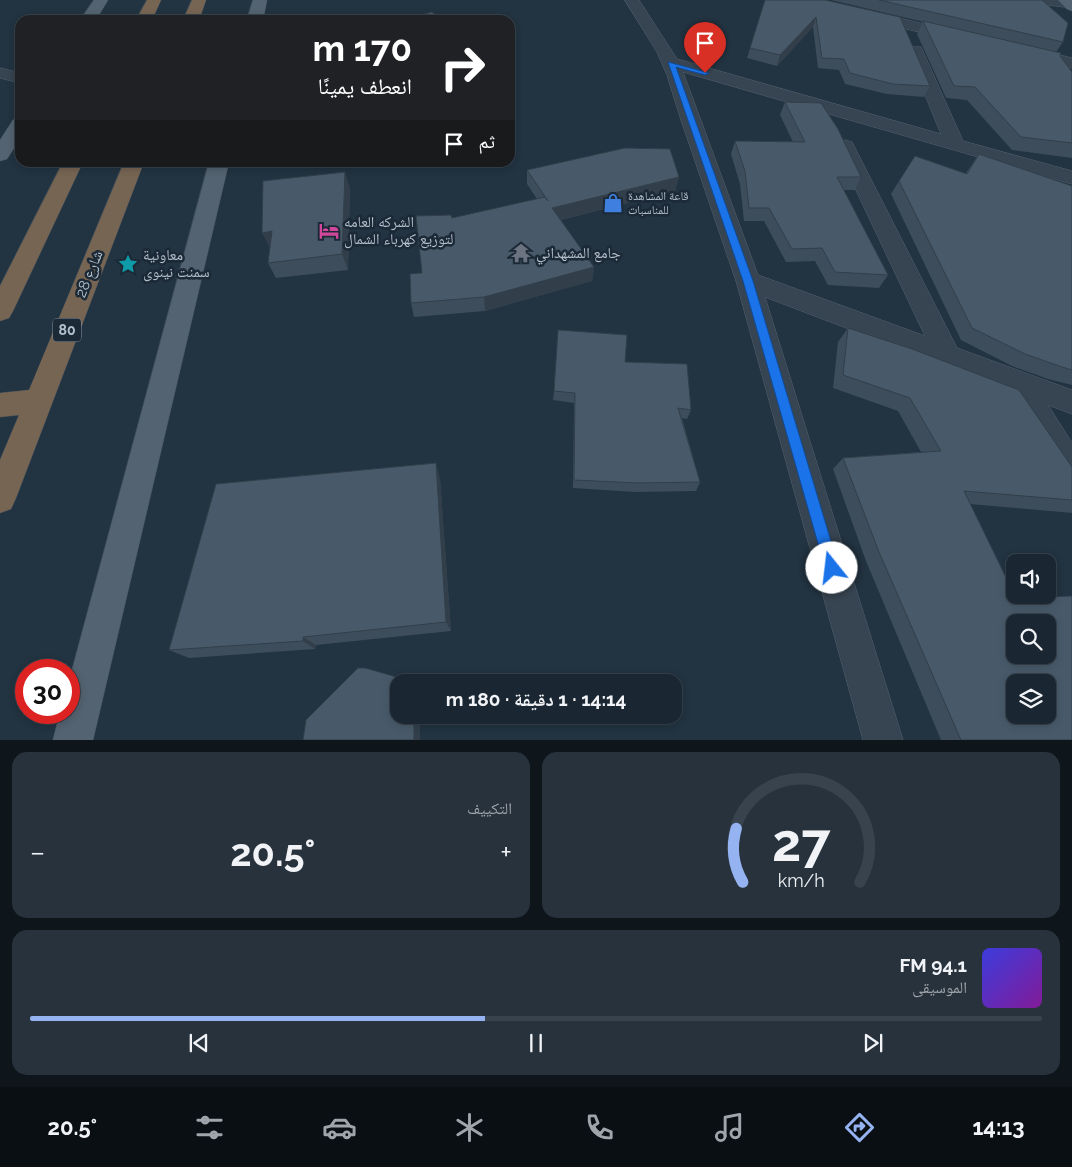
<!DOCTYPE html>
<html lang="ar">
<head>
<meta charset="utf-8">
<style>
	body { margin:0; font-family:Raleway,"Noto Naskh Arabic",sans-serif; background:#27323d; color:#f1f3f6; direction:rtl; height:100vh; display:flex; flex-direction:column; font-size:19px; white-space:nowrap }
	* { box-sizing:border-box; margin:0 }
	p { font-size:16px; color:#9fa5ab }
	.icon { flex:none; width:28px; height:28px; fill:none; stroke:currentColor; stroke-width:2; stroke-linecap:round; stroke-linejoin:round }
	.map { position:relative; height:740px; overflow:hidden; direction:ltr }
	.drawer { display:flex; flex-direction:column; gap:12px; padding:12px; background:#0e151b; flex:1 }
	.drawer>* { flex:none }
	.guide { position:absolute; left:15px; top:15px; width:500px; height:152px; border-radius:15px; box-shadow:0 2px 8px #0003,0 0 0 1px #38434d; direction:rtl; background:#202124; color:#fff; overflow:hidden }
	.fabs { position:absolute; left:1006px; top:554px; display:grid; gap:10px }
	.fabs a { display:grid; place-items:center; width:50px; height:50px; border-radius:10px; background:#1a2631; box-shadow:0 2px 8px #0003,0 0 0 1px #38434d; font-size:25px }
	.speed { position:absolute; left:15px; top:659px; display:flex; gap:10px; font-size:25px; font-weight:700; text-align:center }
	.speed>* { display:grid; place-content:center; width:65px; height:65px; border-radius:50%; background:#1a2631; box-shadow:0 2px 8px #0003,0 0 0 1px #38434d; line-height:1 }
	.speed .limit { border:8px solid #d22; background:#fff; color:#111 }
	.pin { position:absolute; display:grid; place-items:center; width:42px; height:42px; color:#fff; margin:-51px -21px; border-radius:50% 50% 50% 0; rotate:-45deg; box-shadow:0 0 5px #0007 }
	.pin .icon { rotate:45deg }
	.me { position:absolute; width:55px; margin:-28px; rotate:344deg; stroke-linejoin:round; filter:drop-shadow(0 0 4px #0008) }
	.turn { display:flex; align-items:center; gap:18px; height:105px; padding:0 20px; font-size:22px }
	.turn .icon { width:65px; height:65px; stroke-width:2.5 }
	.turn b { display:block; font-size:35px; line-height:42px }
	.then { display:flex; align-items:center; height:48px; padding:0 20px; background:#0003; gap:10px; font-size:19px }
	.big { font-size:38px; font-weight:700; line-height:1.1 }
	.drawer .widget { flex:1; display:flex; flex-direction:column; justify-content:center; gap:8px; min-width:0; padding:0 18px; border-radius:15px; background:#27323d }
	.drawer .dial { align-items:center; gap:0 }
	.dial svg { height:130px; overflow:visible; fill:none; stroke:#38434d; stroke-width:7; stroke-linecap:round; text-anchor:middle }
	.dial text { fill:#f1f3f6; stroke:none }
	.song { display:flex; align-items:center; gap:15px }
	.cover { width:60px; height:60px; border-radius:8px; background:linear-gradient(135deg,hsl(240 70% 55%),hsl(290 70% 35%)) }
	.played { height:5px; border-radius:2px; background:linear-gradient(90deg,#95b2f1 45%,#38434d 45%) }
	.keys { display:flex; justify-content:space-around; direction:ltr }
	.heat { display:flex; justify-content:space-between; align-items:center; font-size:28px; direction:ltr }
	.drawer .tiles { flex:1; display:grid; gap:12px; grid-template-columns:1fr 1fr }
	.widget:last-child { grid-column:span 2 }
	.trip { position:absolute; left:390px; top:674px; width:292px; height:50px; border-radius:15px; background:#1a2631; box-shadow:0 2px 8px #0003,0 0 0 1px #38434d; font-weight:700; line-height:50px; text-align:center; direction:rtl }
	.menu { display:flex; height:80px; justify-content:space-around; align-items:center; background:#0a0f14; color:#9fa5ab }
	.menu .icon { width:35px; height:35px }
	.menu .active { color:#95b2f1 }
	.menu b { font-size:22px; color:#f1f3f6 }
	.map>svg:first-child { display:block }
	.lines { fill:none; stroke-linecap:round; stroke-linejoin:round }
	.minor-casing { stroke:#55626e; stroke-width:1 }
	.major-casing { stroke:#43505d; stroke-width:1 }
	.highway-casing { stroke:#424f5b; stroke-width:1 }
	.minor { fill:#374451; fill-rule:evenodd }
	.major { fill:#546371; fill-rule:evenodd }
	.highway { fill:#776553; fill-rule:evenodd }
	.wall { fill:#3e4d5b }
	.shaded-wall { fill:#323f4a }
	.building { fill:#485a6a; stroke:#323f4a; fill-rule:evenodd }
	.route { fill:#1a73e8; stroke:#114b97 }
	.labels { text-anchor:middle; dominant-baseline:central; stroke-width:5; stroke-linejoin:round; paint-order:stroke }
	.far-poi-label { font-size:12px; fill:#b3bfcb; stroke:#1c2936; text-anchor:start }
	.shield { fill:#1c2936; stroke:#86929e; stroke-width:1 }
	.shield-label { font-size:14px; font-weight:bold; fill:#b3bfcb }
	.poi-label { font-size:15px; fill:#b3bfcb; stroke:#1c2936; text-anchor:start }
	.street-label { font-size:15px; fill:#b3bfcb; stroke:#1c2936 }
</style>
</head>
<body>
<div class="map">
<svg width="1072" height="740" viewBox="0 0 1072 740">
	<rect width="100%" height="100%" fill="#223341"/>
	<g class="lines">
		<defs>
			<path id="minor" d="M625,0H639L677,59L941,134L907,51L909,47H921L963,141L1072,171V184L683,72L758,275L925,336L835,146L838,142L845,140L852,142L957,348L1072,390V414L1048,405L1072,443V485L1061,481L1009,390L765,297L903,740H863L736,281L680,117L667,75L657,52Z
				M797,0H823L962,33L964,36L962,39L956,41L799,3Z
				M1032,0H1071L1072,8L1039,4L1034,3Z
				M1027,47L1072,58V68L1021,56L1019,52L1021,48Z
				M0,68L20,73V83L0,78Z"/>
			<path id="major" d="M94,0H108L96,20H80Z
				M253,0H267L263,20H247Z
				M1058,0H1072V11L1067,9Z
				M20,118V139L7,159L0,161V140L13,120Z
				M209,162H229L93,740H53L60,712H69V681Z"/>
			<path id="highway" d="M147,0H161L152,20H136Z
				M192,0H206L199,20H183Z
				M63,162H83L13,311L9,318L0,321V286Z
				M124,162H144L16,498L11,509L0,513V460L19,415L0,417V393L29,390Z"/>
		</defs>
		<!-- minor casing -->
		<use href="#minor" class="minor-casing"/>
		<!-- major casing -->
		<use href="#major" class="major-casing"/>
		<!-- highway casing -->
		<use href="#highway" class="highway-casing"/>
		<!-- minor -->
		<use href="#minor" class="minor"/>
		<!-- major -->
		<use href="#major" class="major"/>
		<!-- highway -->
		<use href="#highway" class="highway"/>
	</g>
	<!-- wall -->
	<path class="wall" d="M765,0H825L930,86L924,97L887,94L845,84L839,70L818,68L813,27L777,66L747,58Z
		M831,0H1042L1063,42L1056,52L1072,72V158L1012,150L967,100L946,98L917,34L923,21L928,23Z
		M785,102L861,177L855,190H844L888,275L879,288L828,285L815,261L786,262L764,221H744L740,184L731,154L735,141L793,142L780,115Z
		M979,154L1072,186V385L1048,379L1012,366L961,340L891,194L899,181L966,173Z
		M527,170L679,177L675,191L561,220L594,267L592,281L485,311L414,317L411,303L422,273L452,218L537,199L527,184Z
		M350,188L348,270L276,278L268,263L270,248Z
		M848,328L1072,467V513L970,504L1072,740H941L866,561L833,469L843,458L921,452L898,411L833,388L838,342Z
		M625,362L691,410L687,419L682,418L700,482L696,491L636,492L573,488L574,403L553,400L554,391Z
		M440,478L451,631L316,645L315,649L189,658L169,650Z"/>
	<!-- shaded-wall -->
	<path class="shaded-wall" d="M816,17L813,27L777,66L780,55Z
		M345,172L350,188L348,270L342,254Z
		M679,177L675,191L552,222V208Z
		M272,231L270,248L262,233Z
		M594,267L592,281L485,311L484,297Z
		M436,463L440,478L451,631L446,622Z
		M303,637L316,645L315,649L303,641Z
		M414,715H420V740H414Z"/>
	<!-- building -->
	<path class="building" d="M765,0H825L900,17L930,86L893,84L850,73L844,59L822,58L816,17L780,55L750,48Z
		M879,0H1042L1068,23L1063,42Z
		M432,12L442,20H403Z
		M923,21L1061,53L1060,56L1072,72V143L1021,137L975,87L954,86Z
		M785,102L821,103L838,129L861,177H837L888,275L835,272L822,248L792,249L769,208H749L745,171L735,141L805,142Z
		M625,148L670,149L679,177L552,208L594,267L484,297L411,303L410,274L422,273L416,216L451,215L452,218L545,197L548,201L527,170Z
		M979,154L1072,186V370L1062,367L1025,354L972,328L899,181L915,156L967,174Z
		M345,172L342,254L268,263L272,231L262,233L263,181Z
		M848,328L912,349L1019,390L1072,467V500L964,491L1016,598L1072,596V740H961L879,552L843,458L941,451L910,398L843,375ZM1015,622H1048V655H1015ZM1015,682H1048V715H1015Z
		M558,330L627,335L625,362L687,364L691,410L678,408L700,482L638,483L574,480L575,393L554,391Z
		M436,463L446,622L303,637V641L169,650L216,484Z
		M358,668H365L414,682H399V715H414V740H303L306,720Z"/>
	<!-- route -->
	<path class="route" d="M668,62L709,73L705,75L676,67L753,281L839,568L837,573L832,575L827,573L825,568L743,281Z"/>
	<!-- icons -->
	<defs>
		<symbol id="shop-bare" viewBox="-9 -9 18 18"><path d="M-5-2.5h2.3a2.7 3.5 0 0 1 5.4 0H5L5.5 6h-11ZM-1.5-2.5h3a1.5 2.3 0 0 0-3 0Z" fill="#3f7fe0" stroke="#1c2936" stroke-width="2.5" paint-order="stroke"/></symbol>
		<symbol id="hotel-bare" viewBox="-9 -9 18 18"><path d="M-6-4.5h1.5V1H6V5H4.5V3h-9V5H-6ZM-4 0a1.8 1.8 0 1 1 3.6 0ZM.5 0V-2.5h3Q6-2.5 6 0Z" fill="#d1479c" stroke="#1c2936" stroke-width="2.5" paint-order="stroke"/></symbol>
		<symbol id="temple-bare" viewBox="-9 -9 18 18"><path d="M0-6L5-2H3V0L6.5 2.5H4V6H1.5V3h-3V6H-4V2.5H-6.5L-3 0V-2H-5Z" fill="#6b7280" stroke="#1c2936" stroke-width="2.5" paint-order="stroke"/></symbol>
		<symbol id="sight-bare" viewBox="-9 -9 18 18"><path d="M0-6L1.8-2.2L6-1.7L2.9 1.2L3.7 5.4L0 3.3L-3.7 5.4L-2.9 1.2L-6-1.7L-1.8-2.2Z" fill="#0f9aa8" stroke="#1c2936" stroke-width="2.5" paint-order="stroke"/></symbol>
	</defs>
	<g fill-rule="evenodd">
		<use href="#shop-bare" x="599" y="189" width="28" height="28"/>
		<use href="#hotel-bare" x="315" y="217" width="28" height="28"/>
		<use href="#temple-bare" x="507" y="239" width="28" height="28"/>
		<use href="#sight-bare" x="114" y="250" width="28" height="28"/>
	</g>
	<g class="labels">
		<!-- far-poi labels -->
		<g class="far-poi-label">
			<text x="628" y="196">قاعة المشاهدة<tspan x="628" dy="14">للمناسبات</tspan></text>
		</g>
		<!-- shield labels -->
		<rect class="shield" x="53" y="318.5" width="28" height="23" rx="4"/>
		<g class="shield-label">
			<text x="67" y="330">80</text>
		</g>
		<!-- poi labels -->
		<g class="poi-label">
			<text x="344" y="222">الشركه العامه<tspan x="344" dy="17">لتوزيع كهرباء الشمال</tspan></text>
			<text x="536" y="253">جامع المشهداني</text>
			<text x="143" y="255">معاونية<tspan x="143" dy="17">سمنت نينوى</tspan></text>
		</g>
		<!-- street labels -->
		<g class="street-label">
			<text transform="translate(89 274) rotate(-68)">شارع 28</text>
		</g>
	</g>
</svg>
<div class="fabs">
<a><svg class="icon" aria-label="sound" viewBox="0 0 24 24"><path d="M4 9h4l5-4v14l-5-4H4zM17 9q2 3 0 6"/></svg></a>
<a><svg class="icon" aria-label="search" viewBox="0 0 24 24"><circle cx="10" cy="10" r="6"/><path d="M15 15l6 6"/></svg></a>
<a><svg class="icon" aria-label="layers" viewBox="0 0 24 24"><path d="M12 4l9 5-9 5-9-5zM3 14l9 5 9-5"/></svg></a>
</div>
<div class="speed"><div class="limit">30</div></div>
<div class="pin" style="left:705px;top:73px;background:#d93025"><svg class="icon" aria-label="arrive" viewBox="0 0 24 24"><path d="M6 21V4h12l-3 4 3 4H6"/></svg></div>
<svg class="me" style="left:832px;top:568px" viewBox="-20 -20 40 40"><circle r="19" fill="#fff"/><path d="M0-13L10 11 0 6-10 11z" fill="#1a73e8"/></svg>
<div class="trip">14:14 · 1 دقيقة · 180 m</div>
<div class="guide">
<div class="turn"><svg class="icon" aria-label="right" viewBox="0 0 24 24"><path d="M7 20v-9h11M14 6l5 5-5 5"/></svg><div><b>170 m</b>انعطف يمينًا</div></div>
<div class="then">ثم<svg class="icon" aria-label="arrive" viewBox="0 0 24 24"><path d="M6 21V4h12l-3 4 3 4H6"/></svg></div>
</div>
</div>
<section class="drawer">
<div class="tiles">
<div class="widget dial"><svg viewBox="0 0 100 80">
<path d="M14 69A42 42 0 1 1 86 69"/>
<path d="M14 69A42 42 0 0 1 10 36" stroke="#95b2f1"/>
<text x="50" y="56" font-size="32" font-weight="700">27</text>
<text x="50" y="72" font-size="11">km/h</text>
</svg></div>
<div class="widget"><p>التكييف</p>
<div class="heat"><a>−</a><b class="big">20.5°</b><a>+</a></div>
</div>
<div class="widget">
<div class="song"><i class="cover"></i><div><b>94.1 FM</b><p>الموسيقى</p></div></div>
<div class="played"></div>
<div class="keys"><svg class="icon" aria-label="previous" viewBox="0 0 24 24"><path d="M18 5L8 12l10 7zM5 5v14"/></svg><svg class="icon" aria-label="pause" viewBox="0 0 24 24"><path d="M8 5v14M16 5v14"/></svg><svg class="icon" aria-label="next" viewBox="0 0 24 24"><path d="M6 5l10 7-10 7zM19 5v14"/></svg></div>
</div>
</div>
</section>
<nav class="menu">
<b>14:13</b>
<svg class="icon active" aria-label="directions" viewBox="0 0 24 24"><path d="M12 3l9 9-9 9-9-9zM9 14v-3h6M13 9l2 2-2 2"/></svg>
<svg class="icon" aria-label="music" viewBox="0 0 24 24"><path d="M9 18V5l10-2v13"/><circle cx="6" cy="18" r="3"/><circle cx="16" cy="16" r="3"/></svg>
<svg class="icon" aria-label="phone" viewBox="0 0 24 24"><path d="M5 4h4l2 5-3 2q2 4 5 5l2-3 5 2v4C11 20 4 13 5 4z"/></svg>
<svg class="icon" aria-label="climate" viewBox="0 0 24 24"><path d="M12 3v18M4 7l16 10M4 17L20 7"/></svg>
<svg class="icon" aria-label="car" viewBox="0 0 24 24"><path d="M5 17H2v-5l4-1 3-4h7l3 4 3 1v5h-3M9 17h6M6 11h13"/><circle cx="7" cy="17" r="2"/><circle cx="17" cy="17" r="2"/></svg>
<svg class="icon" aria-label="filters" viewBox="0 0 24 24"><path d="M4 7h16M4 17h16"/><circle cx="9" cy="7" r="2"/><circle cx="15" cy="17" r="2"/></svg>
<b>20.5°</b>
</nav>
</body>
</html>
